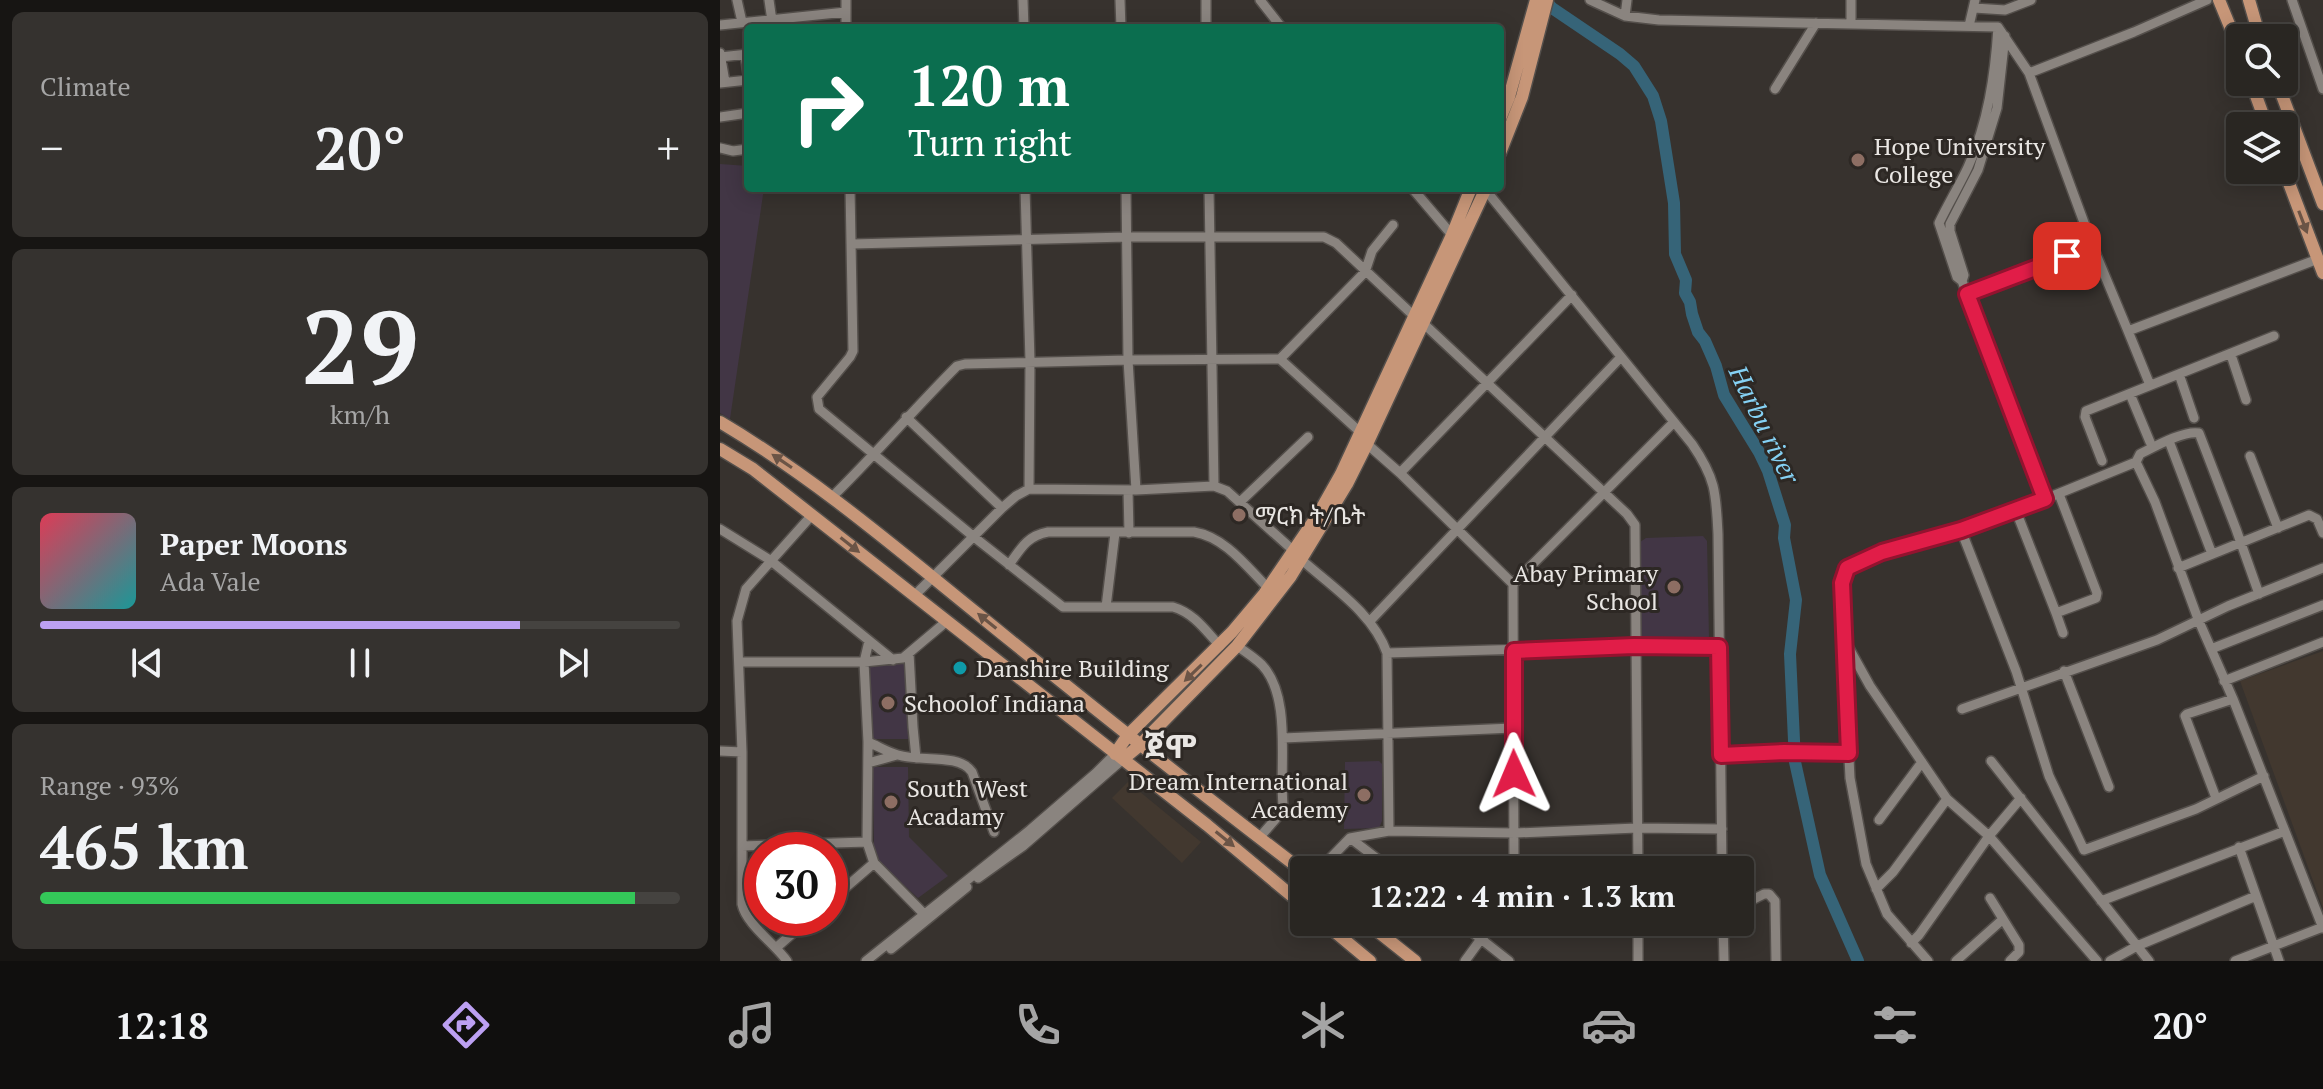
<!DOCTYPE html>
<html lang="en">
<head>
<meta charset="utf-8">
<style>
	body { margin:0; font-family:"PT Serif","Noto Sans Ethiopic",serif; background:#35322f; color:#f1f3f6; height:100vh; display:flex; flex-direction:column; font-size:30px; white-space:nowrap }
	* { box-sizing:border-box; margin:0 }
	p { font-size:26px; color:#a5a5a5 }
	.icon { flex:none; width:44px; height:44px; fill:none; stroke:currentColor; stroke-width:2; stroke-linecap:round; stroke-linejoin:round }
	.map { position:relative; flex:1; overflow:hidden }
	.panel { display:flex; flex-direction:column; gap:12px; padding:12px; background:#171513; width:720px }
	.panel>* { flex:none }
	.hud { position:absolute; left:24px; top:24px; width:760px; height:168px; border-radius:8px; box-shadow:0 4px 20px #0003,0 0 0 2px #454340; background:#0b6e4f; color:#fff; overflow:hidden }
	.fabs { position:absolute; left:1506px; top:24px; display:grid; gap:16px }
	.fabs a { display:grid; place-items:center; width:72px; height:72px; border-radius:8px; background:#292622; box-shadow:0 4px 20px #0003,0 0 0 2px #454340; font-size:40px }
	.speed { position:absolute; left:24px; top:832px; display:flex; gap:16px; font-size:40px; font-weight:700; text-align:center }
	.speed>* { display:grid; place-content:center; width:104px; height:104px; border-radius:50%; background:#292622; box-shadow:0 4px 20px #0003,0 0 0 2px #454340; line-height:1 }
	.speed .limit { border:12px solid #d22; background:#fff; color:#111 }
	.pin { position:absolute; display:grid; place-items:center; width:68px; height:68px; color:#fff; margin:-34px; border-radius:16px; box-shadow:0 4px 12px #0006 }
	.me { position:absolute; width:88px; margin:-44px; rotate:359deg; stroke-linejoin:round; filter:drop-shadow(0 0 6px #0008) }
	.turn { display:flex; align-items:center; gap:28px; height:168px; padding:0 32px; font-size:36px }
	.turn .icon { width:104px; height:104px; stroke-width:2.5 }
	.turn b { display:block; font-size:56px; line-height:68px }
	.big { font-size:60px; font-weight:700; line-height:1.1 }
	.panel .tile { flex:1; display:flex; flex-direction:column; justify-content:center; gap:12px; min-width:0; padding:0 28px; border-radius:12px; background:#35322f }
	.panel .dial { align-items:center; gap:0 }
	.dial b { font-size:104px; line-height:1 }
	.song { display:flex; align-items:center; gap:24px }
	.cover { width:96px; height:96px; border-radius:12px; background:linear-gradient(135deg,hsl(350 70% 55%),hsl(180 70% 35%)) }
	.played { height:8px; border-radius:4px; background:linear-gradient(90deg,#bca0f2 75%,#454340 75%) }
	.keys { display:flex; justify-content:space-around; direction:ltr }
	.heat { display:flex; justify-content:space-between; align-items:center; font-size:44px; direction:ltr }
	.charge { height:12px; border-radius:6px; background:linear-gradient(90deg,#34c759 93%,#454340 0) }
	.trip { position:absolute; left:570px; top:856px; width:464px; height:80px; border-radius:8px; background:#292622; box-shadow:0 4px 20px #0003,0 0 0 2px #454340; font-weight:700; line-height:80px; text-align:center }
	.dock { display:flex; height:128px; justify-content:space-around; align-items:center; background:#100f0e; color:#a5a5a5 }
	.dock .icon { width:56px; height:56px }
	.dock .on { color:#bca0f2 }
	.dock b { font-size:36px; color:#f1f3f6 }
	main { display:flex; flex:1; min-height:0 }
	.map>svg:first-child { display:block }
	.built { fill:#42382f }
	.education { fill:#423645 }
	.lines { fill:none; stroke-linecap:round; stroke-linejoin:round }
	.river { stroke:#366478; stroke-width:12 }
	.minor-casing { stroke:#544f4b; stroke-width:12 }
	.major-casing { stroke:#544f4b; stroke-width:15 }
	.minor { stroke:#8a847f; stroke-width:9 }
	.major { stroke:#c79678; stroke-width:12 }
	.oneway { fill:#6b5446 }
	.route-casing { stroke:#92132f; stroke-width:20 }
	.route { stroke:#e11d48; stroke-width:14 }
	.education-dot { fill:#8d6e63; stroke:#2d2824; stroke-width:3 }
	.culture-dot { fill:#0f9aa8; stroke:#2d2824; stroke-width:3 }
	.labels { text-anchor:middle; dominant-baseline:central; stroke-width:6; stroke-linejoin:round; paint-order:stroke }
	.poi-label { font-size:24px; fill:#e9e6e3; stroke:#2d2824; text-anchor:start }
	.water-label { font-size:26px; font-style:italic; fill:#85d1f4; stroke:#2d2824 }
	.district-label { font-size:32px; font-weight:bold; fill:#e9e6e3; stroke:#2d2824 }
</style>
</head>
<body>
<main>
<section class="panel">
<div class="tile"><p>Climate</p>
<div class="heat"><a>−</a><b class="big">20°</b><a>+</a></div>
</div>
<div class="tile dial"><b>29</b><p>km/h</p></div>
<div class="tile">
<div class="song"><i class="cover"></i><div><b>Paper Moons</b><p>Ada Vale</p></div></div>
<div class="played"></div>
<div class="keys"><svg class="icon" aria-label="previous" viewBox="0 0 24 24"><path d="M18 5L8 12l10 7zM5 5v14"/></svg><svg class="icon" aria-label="pause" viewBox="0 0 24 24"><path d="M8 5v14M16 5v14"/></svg><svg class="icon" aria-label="next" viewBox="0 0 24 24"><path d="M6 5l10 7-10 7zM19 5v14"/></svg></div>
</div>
<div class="tile"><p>Range · 93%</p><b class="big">465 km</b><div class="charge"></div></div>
</section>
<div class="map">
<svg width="1603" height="961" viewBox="0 0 1603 961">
	<rect width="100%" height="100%" fill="#37322e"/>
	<!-- built -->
	<path class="built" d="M1603,651V908L1520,681Z
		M408,782L481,842L462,863L392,798Z"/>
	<!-- education -->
	<path class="education" d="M0,164L28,166V188H44L10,419L0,413Z
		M983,536L987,541L989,638L984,640L922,638L918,632L920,542L926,538Z
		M187,663L188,739H150L147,667Z
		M625,762L659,761L662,764V821L659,828L624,829Z
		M153,767H188L189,837L228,876L198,898L160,863L154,850Z"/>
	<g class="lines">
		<!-- river -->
		<path class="river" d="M825,0L832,8L900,54L914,66L933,96L941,121L954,203L955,254L966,280L965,293L970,302L972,314L978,332L985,341L996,366L1004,395L1039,452L1048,471L1065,525L1064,538L1076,600L1070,654L1075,762L1100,875L1138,961"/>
		<defs>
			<path id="minor" d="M17,0L22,22
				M49,0L53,28
				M126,0V28
				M303,0L304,28
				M400,0L401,28
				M486,0V28
				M540,0L562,28
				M870,0L905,16L939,20L1278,27L1309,73L1373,247L1408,331L1598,259
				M1131,0V24
				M1572,0L1603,89
				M1254,8L1285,10L1311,0
				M905,16L907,0
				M0,25L126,12
				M1249,26L1255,0
				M1278,27C1275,75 1268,123 1248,167C1239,186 1228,204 1219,223L1237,277L1242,281L1247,294L1325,499L1416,462L1420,454C1434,447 1464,430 1479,433L1516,529L1539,594
				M0,53L5,82
				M25,55L28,74
				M0,57L28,54
				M1309,73L1414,32L1487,0
				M0,83L28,80
				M1055,89L1096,23
				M0,117L28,113
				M0,148L13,151L28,149
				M130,188L133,351L130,357L97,397L99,409L254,537L343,607H453C474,613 486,631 500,646
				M305,188L310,361L309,489
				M406,188L408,360L416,490
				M489,188L494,486
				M692,188L732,235
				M764,188L972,444C996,479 996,493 998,534L1002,870
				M132,244L407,237H604L616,243L694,316
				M1242,281L1244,275L1230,231V224L1258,170L1277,108L1285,36
				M1247,294L1373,247
				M703,323L907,514L915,525L918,870
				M1408,331L1430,385
				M1511,355L1526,400
				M560,359L645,272L652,251L673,225
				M1459,374L1474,418
				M1410,394L1430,442
				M186,417L282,508
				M1449,441L1492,554
				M647,444L680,473L793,584L794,870
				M1530,456L1558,528
				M1382,461L1365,417L1366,411L1554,336
				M1416,462L1435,502L1478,619L1513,699L1603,928
				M680,473L852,295
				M408,490L409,533
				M112,497C155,455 194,409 237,366L245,364L408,360L560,359L640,432
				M520,502L588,437
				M1296,511L1336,613L1376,598L1377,593L1339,494
				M0,529L50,560L173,660
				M1241,530L1296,671L1329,776L1364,850L1476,809L1544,776
				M582,560C612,587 653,613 667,653L669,831
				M289,565C301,548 307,536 328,532H474C505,537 527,567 548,588
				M1458,568L1589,515L1597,519L1603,533
				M793,584L953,423
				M194,596L282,508L296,496L309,489L416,490L494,486L507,491L575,552
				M386,607L395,533
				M1336,613L1343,633
				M650,621L901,357
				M149,641L144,662L148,742L147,842L154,863L206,916
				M1125,641L1150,686L1227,799L1269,836L1377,961
				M517,646C526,652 535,658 542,665C572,697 559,765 563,805L559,815L539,838
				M1491,649L1603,605
				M189,653L193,727L196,758
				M667,653L914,646L999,647
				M19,662H144L183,658L227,621
				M1344,671L1389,787
				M1504,681L1603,642
				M1242,709L1437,640L1508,606L1603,568
				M563,738L793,728
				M148,742C158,746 167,752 178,755C199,762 239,753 252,772L274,832
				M0,751L22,752
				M1001,755L1064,752L1129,753
				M1271,761L1429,961
				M148,763L177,755
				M1496,798L1465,716L1467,714L1513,699
				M1159,820L1202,762
				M630,838L672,870
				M22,846L147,842
				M1519,847L1559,961
				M599,870L630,838L669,831L795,833L917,828L1002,829
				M258,878L303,846L403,759
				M1156,889L1173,872L1227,799
				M1270,898L1299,945V952L1290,961
				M110,901L154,863
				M1381,901L1565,831
				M1020,906L1044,894H1049L1055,901L1056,961
				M739,922L761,939L745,961
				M777,922L761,939L789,961
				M918,922V961
				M1003,922L1004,961
				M1191,943L1199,935L1269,836L1301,798
				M57,947L90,918
				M171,949L247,887
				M67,961C55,944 26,924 22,904V752L17,621L26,589L92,515
				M146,961L310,830L376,773L395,754
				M1208,961L1167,914L1146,864L1130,778L1123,638V576C1136,551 1216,538 1243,529C1271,521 1298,510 1325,499
				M1236,961L1282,920
				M1390,961L1417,946L1536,896
				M1515,961L1603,927"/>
			<path id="major" d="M1499,0L1520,51
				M1529,0L1540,38
				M1531,82L1547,126
				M1557,82L1603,204
				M780,119L789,97L816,0
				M780,153L802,97L827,0
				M1564,170L1603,273
				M0,422C93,477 175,547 259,615C366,702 474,788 584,872
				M0,449L33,469L70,498L487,825L584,906
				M395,754L408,735L512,632L544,594L599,513L621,474L732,235L751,188
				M403,759L420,745L517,646L571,576L627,484L647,444L766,188
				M603,922L650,961
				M646,922L695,961"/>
		</defs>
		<!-- minor casing -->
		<use href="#minor" class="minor-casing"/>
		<!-- major casing -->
		<use href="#major" class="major-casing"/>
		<!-- minor -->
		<use href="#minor" class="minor"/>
		<!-- major -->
		<use href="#major" class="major"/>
	</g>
	<!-- one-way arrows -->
	<defs><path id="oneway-solid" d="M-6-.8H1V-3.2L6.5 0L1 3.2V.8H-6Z" transform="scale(2)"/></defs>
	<g class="oneway">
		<use href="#oneway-solid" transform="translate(1583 222) rotate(69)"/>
		<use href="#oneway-solid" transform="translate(62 461) rotate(-146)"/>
		<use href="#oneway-solid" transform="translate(130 545) rotate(38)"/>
		<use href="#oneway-solid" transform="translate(267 621) rotate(-141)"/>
		<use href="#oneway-solid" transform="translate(473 673) rotate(136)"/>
		<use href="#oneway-solid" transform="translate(505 839) rotate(39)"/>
	</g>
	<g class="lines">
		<defs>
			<path id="route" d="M794,774V651L914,646L999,647L1001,755L1064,752L1129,753L1122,583L1127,568L1162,552L1241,530L1325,499L1247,294L1347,256"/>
		</defs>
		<!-- route casing -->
		<use href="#route" class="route-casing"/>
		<!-- route -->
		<use href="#route" class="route"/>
	</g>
	<!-- markers -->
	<g class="education-dot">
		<circle cx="1138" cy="160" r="8"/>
		<circle cx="519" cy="515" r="8"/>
		<circle cx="954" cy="587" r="8"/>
		<circle cx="168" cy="703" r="8"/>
		<circle cx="644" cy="795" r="8"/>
		<circle cx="171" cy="802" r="8"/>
	</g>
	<circle class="culture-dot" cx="240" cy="668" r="8"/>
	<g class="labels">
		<!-- poi labels -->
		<g class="poi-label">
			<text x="1154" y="146">Hope University<tspan x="1154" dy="28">College</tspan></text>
			<text x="535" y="515">ማርክ ት/ቤት</text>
			<text x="938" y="573" text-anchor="end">Abay Primary<tspan x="938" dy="28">School</tspan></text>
			<text x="256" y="668">Danshire Building</text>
			<text x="184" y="703">Schoolof Indiana</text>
			<text x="628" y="781" text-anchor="end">Dream International<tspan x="628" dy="28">Academy</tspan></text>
			<text x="187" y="788">South West<tspan x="187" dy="28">Acadamy</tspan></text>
		</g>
		<!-- water labels -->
		<g class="water-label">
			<text transform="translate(1045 424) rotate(64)">Harbu river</text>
		</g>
		<!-- district labels -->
		<g class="district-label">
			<text x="451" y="746">ጀሞ</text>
		</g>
	</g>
</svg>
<div class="fabs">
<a><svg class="icon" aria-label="search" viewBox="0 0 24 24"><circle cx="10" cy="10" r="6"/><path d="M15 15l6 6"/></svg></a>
<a><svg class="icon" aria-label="layers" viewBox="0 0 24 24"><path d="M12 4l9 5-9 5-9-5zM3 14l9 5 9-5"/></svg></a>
</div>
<div class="speed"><div class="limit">30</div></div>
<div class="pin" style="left:1347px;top:256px;background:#d93025"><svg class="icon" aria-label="arrive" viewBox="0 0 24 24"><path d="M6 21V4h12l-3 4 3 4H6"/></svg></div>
<svg class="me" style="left:794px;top:774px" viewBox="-20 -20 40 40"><path d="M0-17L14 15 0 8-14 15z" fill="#e11d48" stroke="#fff" stroke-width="4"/></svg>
<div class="trip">12:22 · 4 min · 1.3 km</div>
<div class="hud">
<div class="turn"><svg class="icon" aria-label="right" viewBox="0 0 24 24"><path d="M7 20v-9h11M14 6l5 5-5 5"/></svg><div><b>120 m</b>Turn right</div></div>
</div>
</div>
</main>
<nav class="dock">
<b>12:18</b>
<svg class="icon on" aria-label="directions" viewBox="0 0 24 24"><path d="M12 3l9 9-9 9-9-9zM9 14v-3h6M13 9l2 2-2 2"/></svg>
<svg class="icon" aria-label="music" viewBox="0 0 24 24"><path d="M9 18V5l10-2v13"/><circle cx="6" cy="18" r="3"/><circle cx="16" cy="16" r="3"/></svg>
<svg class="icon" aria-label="phone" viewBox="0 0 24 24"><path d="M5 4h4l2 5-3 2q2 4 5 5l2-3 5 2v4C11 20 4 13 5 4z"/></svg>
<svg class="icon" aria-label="climate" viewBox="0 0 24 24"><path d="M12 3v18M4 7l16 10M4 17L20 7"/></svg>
<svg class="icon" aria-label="car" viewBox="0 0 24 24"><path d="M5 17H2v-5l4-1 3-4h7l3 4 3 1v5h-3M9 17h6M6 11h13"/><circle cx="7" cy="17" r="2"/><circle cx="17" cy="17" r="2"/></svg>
<svg class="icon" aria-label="filters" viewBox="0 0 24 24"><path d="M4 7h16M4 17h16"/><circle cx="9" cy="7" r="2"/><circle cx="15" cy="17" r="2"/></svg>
<b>20°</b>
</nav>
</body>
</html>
